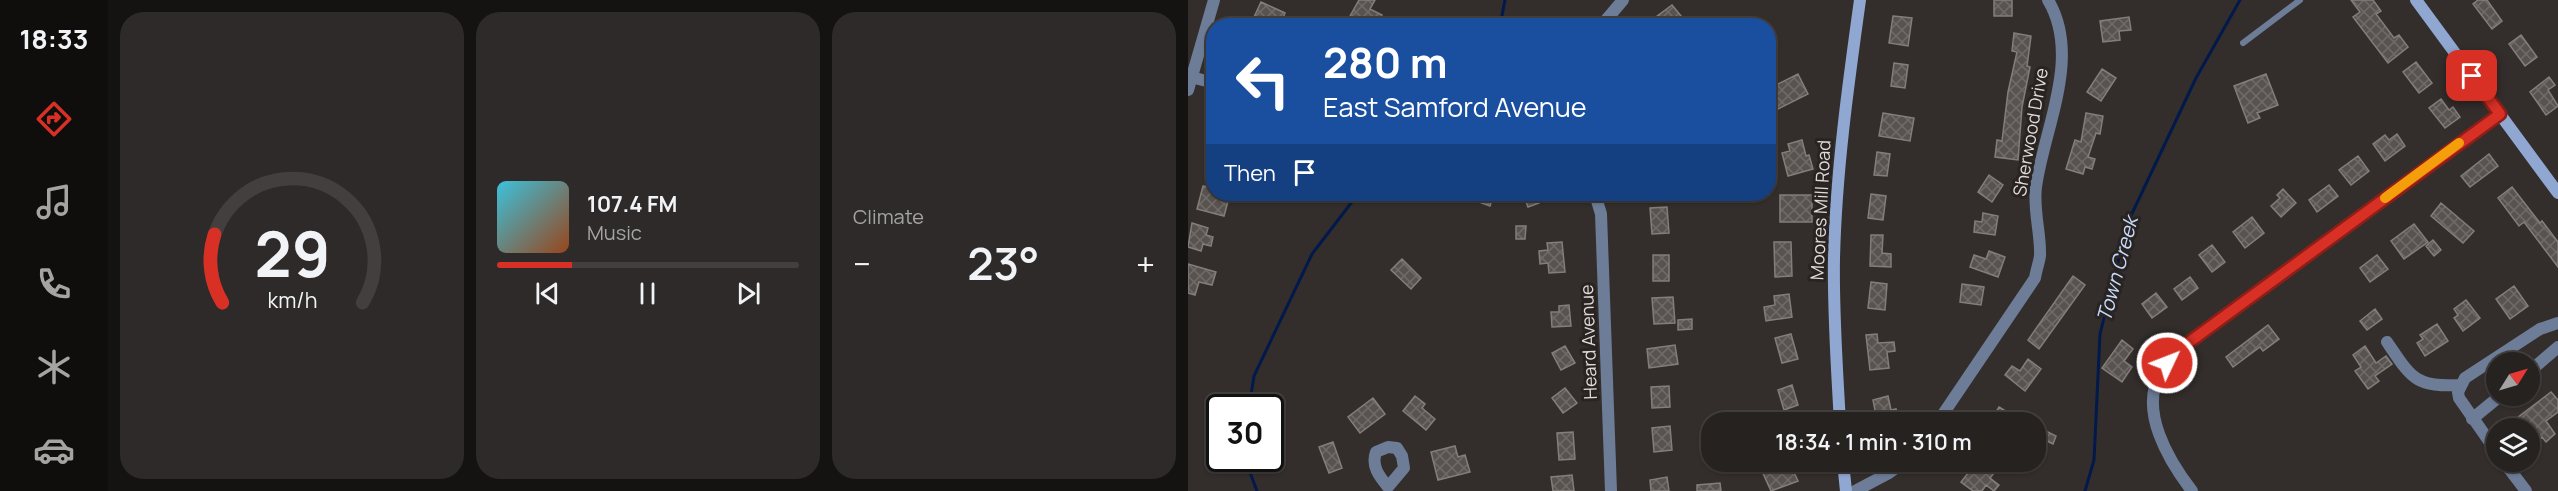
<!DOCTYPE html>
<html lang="en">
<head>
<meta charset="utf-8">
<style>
	body { margin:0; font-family:Manrope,sans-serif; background:#2e2a29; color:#f1f3f6; height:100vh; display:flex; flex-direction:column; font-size:22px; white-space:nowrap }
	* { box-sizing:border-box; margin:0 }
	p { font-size:20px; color:#a4a4a5 }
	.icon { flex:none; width:33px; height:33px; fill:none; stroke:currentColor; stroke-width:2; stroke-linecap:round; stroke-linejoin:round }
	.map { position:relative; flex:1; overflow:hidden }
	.side { display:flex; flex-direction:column; gap:12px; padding:12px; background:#151312; width:1080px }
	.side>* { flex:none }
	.hud { position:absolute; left:18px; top:18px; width:570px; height:183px; border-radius:24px; box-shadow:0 2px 4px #0004,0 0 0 2px #423f3e; background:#1a4fa0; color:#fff; overflow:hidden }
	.needle { width:39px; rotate:53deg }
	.controls { position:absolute; left:1298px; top:352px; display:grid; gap:12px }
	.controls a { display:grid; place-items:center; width:54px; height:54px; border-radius:50%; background:#262220; box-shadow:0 2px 4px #0004,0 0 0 2px #423f3e; font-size:30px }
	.speed { position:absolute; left:18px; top:394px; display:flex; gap:12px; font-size:30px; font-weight:700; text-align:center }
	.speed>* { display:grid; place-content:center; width:78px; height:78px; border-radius:50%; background:#262220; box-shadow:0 2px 4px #0004,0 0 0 2px #423f3e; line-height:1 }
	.speed .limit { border:3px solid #111; border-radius:9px; background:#fff; color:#111 }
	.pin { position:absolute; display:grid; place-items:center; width:51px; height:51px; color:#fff; margin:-26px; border-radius:12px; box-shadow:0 3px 9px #0006 }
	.me { position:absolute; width:66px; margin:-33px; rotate:47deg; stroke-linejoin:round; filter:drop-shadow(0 0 4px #0008) }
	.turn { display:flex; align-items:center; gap:21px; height:126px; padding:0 18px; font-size:27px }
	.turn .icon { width:78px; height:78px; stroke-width:2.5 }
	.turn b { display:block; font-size:42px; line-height:51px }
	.then { display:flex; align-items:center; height:57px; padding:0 18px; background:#0003; gap:12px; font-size:22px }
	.big { font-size:45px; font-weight:600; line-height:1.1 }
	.side .tile { flex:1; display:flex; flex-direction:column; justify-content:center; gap:9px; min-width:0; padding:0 21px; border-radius:24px; background:#2e2a29 }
	.side .dial { align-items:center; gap:0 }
	.dial svg { height:156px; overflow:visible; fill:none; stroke:#423f3e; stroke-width:7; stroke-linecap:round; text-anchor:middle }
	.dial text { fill:#f1f3f6; stroke:none }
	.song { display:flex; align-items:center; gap:18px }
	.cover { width:72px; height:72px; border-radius:9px; background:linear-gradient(135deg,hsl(190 70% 55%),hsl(20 70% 35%)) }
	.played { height:6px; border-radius:3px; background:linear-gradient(90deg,#d93025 25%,#423f3e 25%) }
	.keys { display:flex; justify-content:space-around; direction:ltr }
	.heat { display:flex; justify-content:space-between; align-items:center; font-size:33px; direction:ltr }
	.side .tiles { flex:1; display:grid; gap:12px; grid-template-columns:repeat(3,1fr) }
	.trip { position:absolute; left:513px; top:412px; width:345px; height:60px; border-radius:24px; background:#262220; box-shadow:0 2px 4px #0004,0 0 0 2px #423f3e; font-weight:600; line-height:60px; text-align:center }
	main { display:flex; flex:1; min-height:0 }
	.menu { display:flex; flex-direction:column; width:108px; justify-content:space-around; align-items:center; background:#0f0e0d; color:#a4a4a5 }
	.menu .icon { width:42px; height:42px }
	.menu .current { color:#d93025 }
	.menu b { font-size:27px; color:#f1f3f6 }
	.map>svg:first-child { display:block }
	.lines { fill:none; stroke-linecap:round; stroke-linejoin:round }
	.stream { stroke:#02194c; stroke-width:3 }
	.building { fill:url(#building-cross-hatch); stroke:#847e7a; stroke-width:1.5 }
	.lane { stroke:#6d7c97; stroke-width:6 }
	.street { stroke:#6d7c97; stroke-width:12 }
	.secondary { stroke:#90a7d2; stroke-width:12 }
	.route-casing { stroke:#8d1f18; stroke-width:15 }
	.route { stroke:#d93025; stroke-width:10 }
	.slow { stroke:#f59e0b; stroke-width:10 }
	.labels { text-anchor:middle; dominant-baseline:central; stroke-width:6; stroke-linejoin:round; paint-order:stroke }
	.street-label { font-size:18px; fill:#dfdbd9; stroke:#292421 }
	.water-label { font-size:20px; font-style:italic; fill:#c6dafc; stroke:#292421 }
</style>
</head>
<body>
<main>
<nav class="menu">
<b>18:33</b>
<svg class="icon current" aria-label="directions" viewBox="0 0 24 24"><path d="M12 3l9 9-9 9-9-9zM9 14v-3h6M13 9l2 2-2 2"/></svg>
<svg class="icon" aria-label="music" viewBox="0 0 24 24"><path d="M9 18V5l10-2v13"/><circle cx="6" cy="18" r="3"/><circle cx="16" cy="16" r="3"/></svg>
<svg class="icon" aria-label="phone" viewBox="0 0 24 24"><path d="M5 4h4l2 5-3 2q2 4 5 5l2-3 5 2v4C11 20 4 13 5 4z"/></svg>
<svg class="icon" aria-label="climate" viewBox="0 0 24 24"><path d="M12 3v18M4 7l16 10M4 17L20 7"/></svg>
<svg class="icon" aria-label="car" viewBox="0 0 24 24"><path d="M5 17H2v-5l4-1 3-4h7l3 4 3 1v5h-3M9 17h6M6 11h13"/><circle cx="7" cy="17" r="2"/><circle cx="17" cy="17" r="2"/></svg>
</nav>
<section class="side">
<div class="tiles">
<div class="tile dial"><svg viewBox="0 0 100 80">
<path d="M14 69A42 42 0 1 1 86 69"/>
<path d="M14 69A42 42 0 0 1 10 34" stroke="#d93025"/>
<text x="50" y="56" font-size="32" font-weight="700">29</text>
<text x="50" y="72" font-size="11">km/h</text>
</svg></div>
<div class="tile">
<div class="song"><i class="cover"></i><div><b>107.4 FM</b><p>Music</p></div></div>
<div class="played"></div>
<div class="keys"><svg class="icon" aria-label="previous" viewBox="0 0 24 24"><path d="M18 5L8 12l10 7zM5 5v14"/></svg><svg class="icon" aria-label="pause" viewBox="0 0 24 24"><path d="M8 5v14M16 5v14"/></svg><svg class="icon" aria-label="next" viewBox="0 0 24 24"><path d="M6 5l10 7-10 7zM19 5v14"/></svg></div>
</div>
<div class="tile"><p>Climate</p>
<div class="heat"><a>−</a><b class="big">23°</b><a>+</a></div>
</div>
</div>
</section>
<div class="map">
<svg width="1370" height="491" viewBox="0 0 1370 491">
	<defs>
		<pattern id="building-cross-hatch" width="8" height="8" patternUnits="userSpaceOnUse" patternTransform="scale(1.5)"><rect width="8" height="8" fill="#595350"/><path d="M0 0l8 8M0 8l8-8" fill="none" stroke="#706b69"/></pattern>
	</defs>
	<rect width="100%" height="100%" fill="#332e2b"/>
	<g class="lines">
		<!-- stream -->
		<path class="stream" d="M312,26L317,0
			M61,408L66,376L124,254L170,194
			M57,459L69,491
			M897,491L906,460L912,334L940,222L1008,78L1052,0"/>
	</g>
	<!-- building -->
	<path class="building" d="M171,0H187L182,9L194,15L188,26H176L161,18Z
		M806,0H824V16H806Z
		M1163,0H1185L1193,11L1188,14L1206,38L1211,35L1220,47L1200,63L1165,17L1172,12Z
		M1290,0H1299L1314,21L1304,29L1285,4Z
		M73,2L97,13L92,26H62Z
		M484,5L493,16L481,26H475L468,17Z
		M705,16L724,18L720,46L701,43Z
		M941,17L943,30L931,31L932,40L915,42L912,21Z
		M826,33L843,36L839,66L842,67L834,107L830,160L807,157L809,140L814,141L820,92L829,52L824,51Z
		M1333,35L1349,57L1337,66L1321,44Z
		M1228,62L1244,83L1231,93L1215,72Z
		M706,63L720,65L717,88L703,86Z
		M914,69L928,78L913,101L899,92Z
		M610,74L620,94L588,110L589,113L580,118V89Z
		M1078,74L1090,105L1069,113L1072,118L1060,123L1046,86Z
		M1361,77L1367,85L1360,90L1370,106L1358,115L1342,92Z
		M1253,99L1261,110L1265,107L1272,117L1257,128L1241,108Z
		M695,113L726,118L722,141L691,136Z
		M898,113L915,116L912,134L908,133L900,157L907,159L904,169L897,167L895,174L878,169L887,140L893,142Z
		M1209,134L1217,146L1197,161L1185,144L1197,135L1201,140Z
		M614,140L618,156L621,155L625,169L600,176L594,153L602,151L600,144Z
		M689,152L702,154L699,176L686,175Z
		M1301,154L1310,166L1282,187L1273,176Z
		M1170,156L1181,171L1163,185L1151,170Z
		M801,175L815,185L804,202L790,192Z
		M1141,185L1150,196L1129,212L1121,200Z
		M15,186L26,188V194H42L36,216L9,209Z
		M1324,187L1352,223L1354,221L1370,242V267L1336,222L1331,226L1310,198Z
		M1095,189L1108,203L1093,217L1083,206L1092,198L1089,195Z
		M293,194L305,196L302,206L291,202Z
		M335,194H347L351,203L340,207Z
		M683,194L698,196L695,220L680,218Z
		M592,195H624V222H592Z
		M1253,203L1286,231L1275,243L1243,216Z
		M479,207L481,233L464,234L462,208Z
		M795,213L810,216L807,235L786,232L787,221L794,222Z
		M1064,217L1076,233L1057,248L1045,232Z
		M4,223L20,228L18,235L25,237L23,246L15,244L13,251L0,247Z
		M1226,224L1240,242L1216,259L1203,241Z
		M328,226H338L337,239H328Z
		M683,235H695L694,253L703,254V267L682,266Z
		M1245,240L1253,250L1246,256L1238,246Z
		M374,242L377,272L361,273L360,263L352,264L351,251L360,250L359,243Z
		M586,242H603L604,276L587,277Z
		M1024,245L1037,262L1024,272L1011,255Z
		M801,251L817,257L810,277L782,267L786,255L798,259Z
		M465,255H481V281H465Z
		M1189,255L1200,269L1182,282L1172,268Z
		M214,259L233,278L223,289L203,270Z
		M0,264L28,272L24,285L11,282L7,295L0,293Z
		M885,276L897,285L851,349L840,340Z
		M1002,277L1010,288L994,300L986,289Z
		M683,282L699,284L697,310L680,308Z
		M774,284L796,287L793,305L772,302Z
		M1326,286L1340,306L1322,319L1308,299Z
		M968,293L979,307L964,318L954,304Z
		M601,294L604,317L578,321L576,307L587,305L586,296Z
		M485,297L487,323L466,324L464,298Z
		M1278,300L1292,318L1275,331L1266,318L1270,315L1266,309Z
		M381,305L383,326L364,327L363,312H371V306Z
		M1187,309L1194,319L1179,330L1172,321Z
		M504,319V329L490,330V320Z
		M1249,324L1260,341L1237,356L1229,343L1235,339L1232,335Z
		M1080,325L1091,339L1075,351L1072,347L1045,367L1038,357Z
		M603,334L610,359L594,363L587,338Z
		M689,334L690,343L706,342L707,351L699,352L701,368L682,370L678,335Z
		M934,340L945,349L936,361L944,367L934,382L914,368Z
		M487,345L490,364L461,368L459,349Z
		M377,346L387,363L373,370L364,353Z
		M1177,346L1188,363L1198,356L1204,364L1187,376L1191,381L1180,389L1167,371L1173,367L1165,355Z
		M840,359L853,369L837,391L817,375L824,366L832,371Z
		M604,385L610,405L596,410L590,390Z
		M481,386L482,407L464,408L463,387Z
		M377,388L389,403L375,413L364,398Z
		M1363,392L1370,400V412L1358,421L1367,434L1358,442L1354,437L1350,440L1342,429H1337L1329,418Z
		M227,396L237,404L234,408L247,419L238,430L215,411Z
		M700,396L703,410L708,409L711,423H670L669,420L688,415L685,400Z
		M185,398L197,414L172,433L160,417Z
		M811,407L837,423H801Z
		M482,426L484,450L466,452L464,428Z
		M852,428L868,436L865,444L848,436Z
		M385,432L387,459L371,460L369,433Z
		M145,442L154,468L141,473L131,447Z
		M267,446L270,457L277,455L282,472L250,480L243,452Z
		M768,462H801L797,467L806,473L802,478L811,485L806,491L798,485L794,491H785L773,482L781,472Z
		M587,465L590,472L603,466L610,481L583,491L574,471Z
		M384,475L386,491H365L363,477Z
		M479,477L481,491H463L462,480Z
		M532,483L533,491H509V485Z"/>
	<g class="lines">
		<!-- lane -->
		<path class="lane" d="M1055,43L1112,0"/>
		<!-- street -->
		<path class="street" d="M413,26L435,0
			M3,77L26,83
			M0,90L26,0
			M407,194L413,214L423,491
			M1199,342C1224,379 1227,387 1273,385
			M1341,372L1370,347
			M1284,419L1312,396
			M749,423L847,278C848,271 851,263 852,256C853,233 845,211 848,187C856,128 894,57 860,0
			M200,447L209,448L214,456L216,468L200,487C191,476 183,466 188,452Z
			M1308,451L1271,398L1270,392L1277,378L1352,329L1370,323
			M1316,462L1338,491
			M667,491L701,473L716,462
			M1004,491C981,461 950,410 973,372C976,365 982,359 987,353L1312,114"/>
		<!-- secondary -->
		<path class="secondary" d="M1228,0L1370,193
			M652,423C649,368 645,313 646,259C648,172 660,86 672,0
			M655,462L658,491"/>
	</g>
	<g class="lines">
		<defs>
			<path id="route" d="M979,363L996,346L1312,114L1284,76"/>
		</defs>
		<!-- route casing -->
		<use href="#route" class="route-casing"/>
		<!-- route -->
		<use href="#route" class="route"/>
		<!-- slow -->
		<path class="slow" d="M1197,198L1271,143"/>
	</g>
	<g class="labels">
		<!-- street labels -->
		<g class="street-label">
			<text transform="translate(842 132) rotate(-80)">Sherwood Drive</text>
			<text transform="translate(632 210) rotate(-87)">Moores Mill Road</text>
			<text transform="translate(400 342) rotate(-92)">Heard Avenue</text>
		</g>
		<!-- water labels -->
		<g class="water-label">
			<text transform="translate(929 269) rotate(-75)">Town Creek</text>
		</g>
	</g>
</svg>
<div class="controls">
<a><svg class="needle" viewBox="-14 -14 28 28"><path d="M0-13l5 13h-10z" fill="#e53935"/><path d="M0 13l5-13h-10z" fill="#a4a4a5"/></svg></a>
<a><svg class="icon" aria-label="layers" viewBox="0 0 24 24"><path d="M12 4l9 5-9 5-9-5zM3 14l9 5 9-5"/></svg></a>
</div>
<div class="speed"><div class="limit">30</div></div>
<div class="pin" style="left:1284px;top:76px;background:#d93025"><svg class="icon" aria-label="arrive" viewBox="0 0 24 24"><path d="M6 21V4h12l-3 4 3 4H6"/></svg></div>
<svg class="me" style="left:979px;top:363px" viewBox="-20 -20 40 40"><circle r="17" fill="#d93025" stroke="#fff" stroke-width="3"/><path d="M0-11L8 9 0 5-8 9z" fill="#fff"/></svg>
<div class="trip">18:34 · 1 min · 310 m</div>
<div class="hud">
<div class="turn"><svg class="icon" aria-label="left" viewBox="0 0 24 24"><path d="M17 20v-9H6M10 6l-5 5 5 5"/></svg><div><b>280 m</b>East Samford Avenue</div></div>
<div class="then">Then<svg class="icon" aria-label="arrive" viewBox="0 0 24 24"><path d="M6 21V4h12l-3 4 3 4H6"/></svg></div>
</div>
</div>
</main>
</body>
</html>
